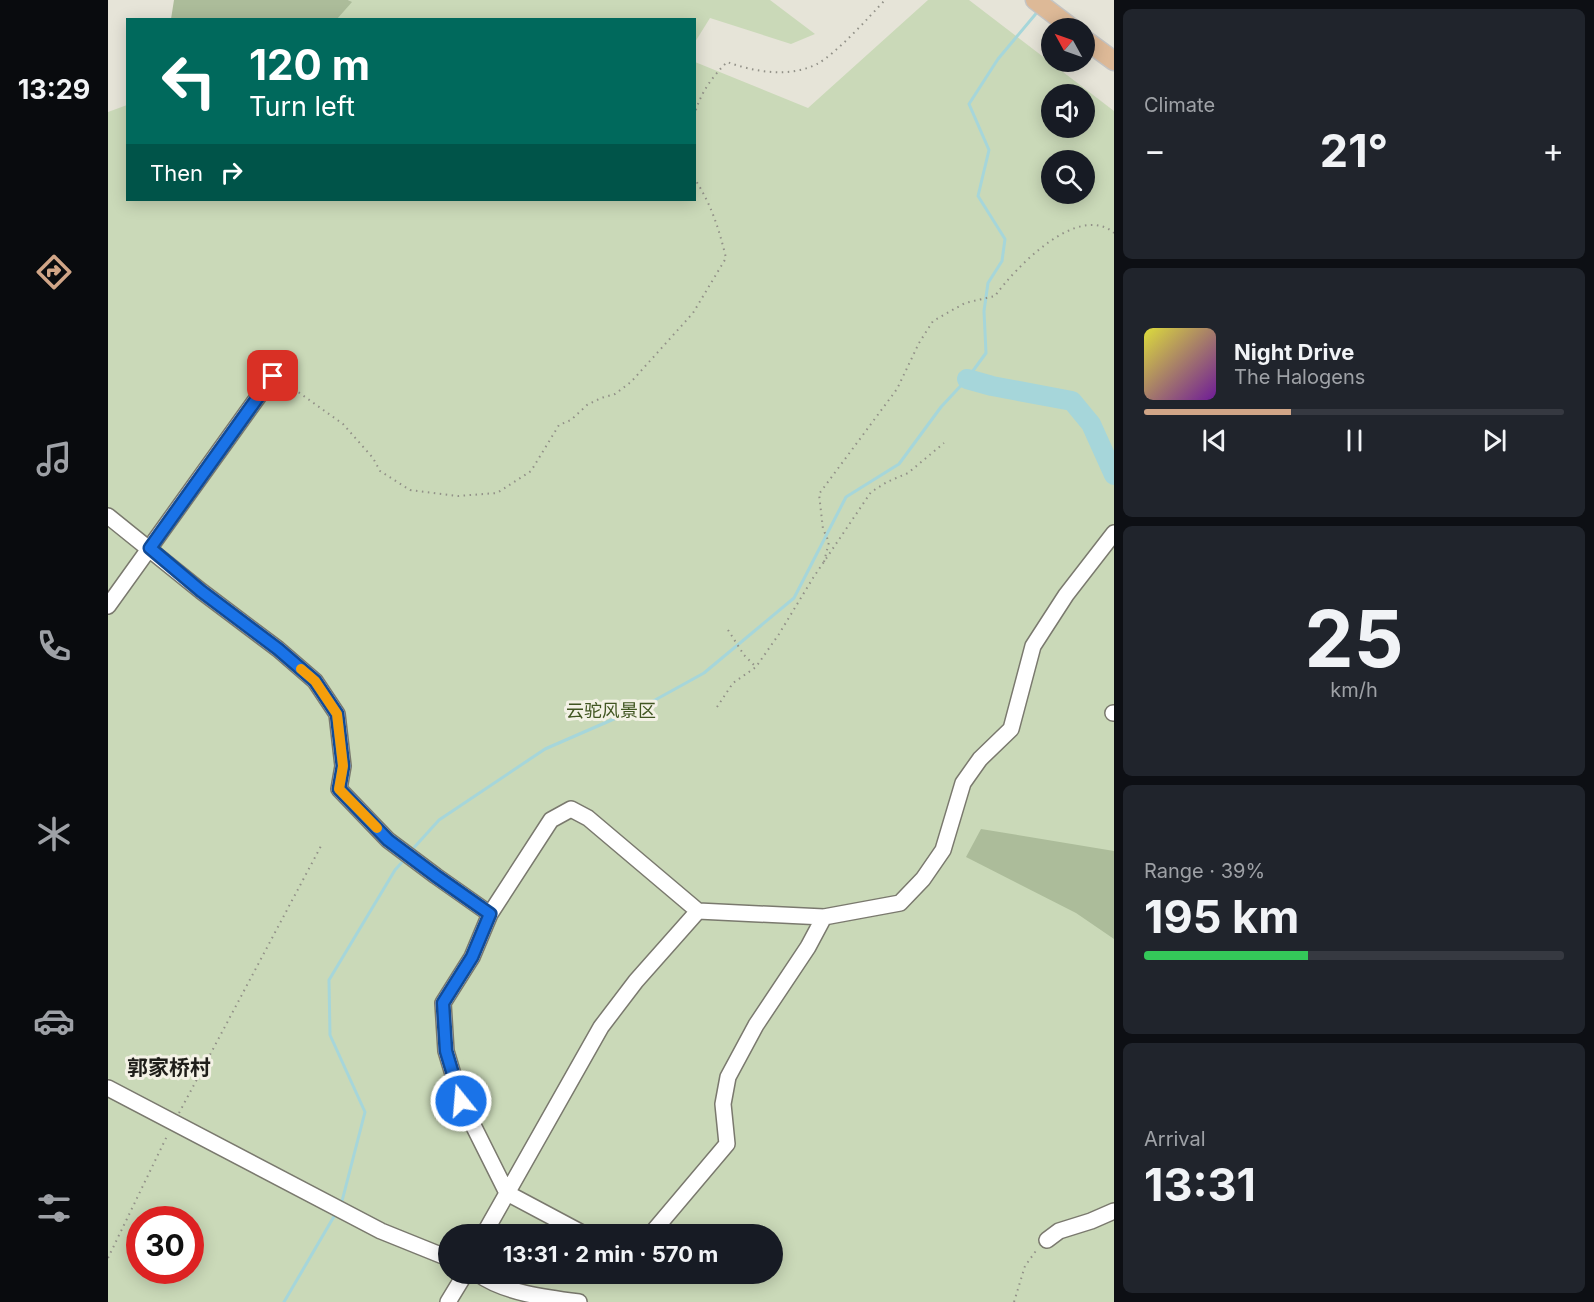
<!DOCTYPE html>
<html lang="en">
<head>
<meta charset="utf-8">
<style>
	body { margin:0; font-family:Inter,"Noto Sans SC",sans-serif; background:#20242c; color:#f1f3f6; height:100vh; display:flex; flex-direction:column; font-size:22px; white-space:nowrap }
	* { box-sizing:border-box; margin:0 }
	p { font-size:20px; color:#9ea1a6 }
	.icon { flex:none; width:33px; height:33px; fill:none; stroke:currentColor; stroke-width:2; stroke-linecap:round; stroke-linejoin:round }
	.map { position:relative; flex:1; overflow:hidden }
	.details { display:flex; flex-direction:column; gap:9px; padding:9px; background:#0d0f14; width:480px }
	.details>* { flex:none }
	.top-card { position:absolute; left:18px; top:18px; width:570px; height:183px; border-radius:0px; box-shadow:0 3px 15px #0003; background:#00695c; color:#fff; overflow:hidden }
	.needle { width:39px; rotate:310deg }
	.buttons { position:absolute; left:933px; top:18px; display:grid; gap:12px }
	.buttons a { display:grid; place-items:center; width:54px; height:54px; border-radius:50%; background:#171b24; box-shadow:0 3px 15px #0003; font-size:30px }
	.speed { position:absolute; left:18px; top:1206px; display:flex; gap:12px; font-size:30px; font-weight:700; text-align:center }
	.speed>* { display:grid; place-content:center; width:78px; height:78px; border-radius:50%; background:#171b24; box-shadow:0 3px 15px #0003; line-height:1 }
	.speed .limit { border:9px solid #d22; background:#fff; color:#111 }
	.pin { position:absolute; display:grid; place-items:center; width:51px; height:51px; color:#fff; margin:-26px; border-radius:12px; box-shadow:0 3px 9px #0006 }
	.me { position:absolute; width:66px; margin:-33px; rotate:343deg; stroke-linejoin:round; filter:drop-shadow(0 0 4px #0008) }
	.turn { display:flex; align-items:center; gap:21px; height:126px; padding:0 24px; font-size:27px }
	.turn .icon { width:78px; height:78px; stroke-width:2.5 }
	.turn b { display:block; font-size:42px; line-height:51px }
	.then { display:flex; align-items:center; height:57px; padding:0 24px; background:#0003; gap:12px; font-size:22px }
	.big { font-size:45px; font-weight:700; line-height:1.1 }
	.details .card { flex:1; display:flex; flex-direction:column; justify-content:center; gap:9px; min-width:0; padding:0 21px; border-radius:9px; background:#20242c }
	.details .dial { align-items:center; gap:0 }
	.dial b { font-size:78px; line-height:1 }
	.song { display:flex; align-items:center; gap:18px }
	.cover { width:72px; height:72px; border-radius:9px; background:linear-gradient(135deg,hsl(60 70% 55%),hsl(280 70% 35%)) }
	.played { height:6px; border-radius:3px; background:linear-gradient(90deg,#d0a587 35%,#363941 35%) }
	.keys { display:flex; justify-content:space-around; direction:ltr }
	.heat { display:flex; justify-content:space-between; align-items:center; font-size:33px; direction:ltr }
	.charge { height:9px; border-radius:4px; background:linear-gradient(90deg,#34c759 39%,#363941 0) }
	.trip { position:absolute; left:330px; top:1224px; width:345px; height:60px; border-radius:30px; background:#171b24; box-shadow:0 3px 15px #0003; font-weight:700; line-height:60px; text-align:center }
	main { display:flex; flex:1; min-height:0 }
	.tabs { display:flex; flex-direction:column; width:108px; justify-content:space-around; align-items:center; background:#090b0e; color:#9ea1a6 }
	.tabs .icon { width:42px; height:42px }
	.tabs .current { color:#d0a587 }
	.tabs b { font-size:27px; color:#f1f3f6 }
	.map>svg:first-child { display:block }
	.green { fill:#cad9b8; fill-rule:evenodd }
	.forest { fill:#acbc9a }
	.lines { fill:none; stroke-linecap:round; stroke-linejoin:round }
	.stream { stroke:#a6d6da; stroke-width:3 }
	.river { stroke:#a6d6da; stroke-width:20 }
	.minor-casing { stroke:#7a796e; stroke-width:18 }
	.major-casing { stroke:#c5c4c3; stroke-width:21 }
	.path { stroke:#929188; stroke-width:2; stroke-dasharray:1.5 4.5; stroke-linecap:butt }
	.minor { stroke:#fff; stroke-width:15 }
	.major { stroke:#ddb997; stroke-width:18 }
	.route-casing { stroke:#114b97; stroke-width:15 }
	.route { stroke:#1a73e8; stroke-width:10 }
	.slow { stroke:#f59e0b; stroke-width:10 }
	.labels { text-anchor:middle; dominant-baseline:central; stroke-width:6; stroke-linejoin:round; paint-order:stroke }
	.park-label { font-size:18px; fill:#405521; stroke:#f3f1e5 }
	.quarter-label { font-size:21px; font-weight:bold; fill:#1f1e1a; stroke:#f3f1e5 }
</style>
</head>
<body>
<main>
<nav class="tabs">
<b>13:29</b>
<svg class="icon current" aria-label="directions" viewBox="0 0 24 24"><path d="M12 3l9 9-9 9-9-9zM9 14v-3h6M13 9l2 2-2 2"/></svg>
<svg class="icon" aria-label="music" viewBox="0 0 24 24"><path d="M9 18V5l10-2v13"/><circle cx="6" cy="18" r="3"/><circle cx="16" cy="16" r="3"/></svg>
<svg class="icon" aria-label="phone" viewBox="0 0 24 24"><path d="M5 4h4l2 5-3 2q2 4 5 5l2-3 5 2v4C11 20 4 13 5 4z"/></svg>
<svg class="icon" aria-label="climate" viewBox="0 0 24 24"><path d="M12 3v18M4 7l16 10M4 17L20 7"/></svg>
<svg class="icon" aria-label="car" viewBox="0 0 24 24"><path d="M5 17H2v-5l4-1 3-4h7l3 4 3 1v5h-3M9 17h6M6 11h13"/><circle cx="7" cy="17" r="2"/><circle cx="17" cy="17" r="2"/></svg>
<svg class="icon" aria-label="filters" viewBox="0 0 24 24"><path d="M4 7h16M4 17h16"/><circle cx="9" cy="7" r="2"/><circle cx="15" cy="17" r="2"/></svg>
</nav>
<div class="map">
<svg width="1006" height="1302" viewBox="0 0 1006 1302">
	<rect width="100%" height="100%" fill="#e6e4d8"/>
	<!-- green -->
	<path class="green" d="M242,0H662L707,34L683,44L602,18L587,42L586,20H210Z
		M820,0H861L1006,111V1302H0V112L19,105L20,200H586L587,62L700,108ZM944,94H976V128H944ZM944,160H976V194H944ZM32,1220H82V1270H32ZM340,1234H664V1274H340Z"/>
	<!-- forest -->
	<path class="forest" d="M66,0H240L244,2L229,19H63Z
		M873,829L1006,851V939L968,913L858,857Z"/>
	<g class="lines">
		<!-- stream -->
		<path class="stream" d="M302,852L331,820L437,749L538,705L596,673L686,598L738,497L791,464L833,407L859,379L878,353L876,311L880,283L894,261L897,239L870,196L881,150L861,104L890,59L931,10
			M233,1205L257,1112L222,1035L221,980L287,870L296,860
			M176,1302L228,1213"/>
		<!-- river -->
		<path class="river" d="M859,379L884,386L964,401L983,424L1006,475"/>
		<defs>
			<path id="minor" d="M0,516L93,591L170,649L207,681L229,714L235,766L231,789L280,840L328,876L382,914L443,820L463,809L480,818L590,911
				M0,606L165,376
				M1005,713H1006
				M382,914L364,957L335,1003L338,1051L353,1101L399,1193L476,1234
				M0,1088L273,1231L340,1258
				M376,1234L493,1027L528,981L590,911L716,917L792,903L815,879L835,850L855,783L872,759L903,729L925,646L958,595L1006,533
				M543,1234L619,1144L615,1104L620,1077L648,1025L700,947L716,917
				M939,1240L951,1231L983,1221L1006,1211
				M370,1274C397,1293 438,1298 471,1302
				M340,1302L357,1274"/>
			<path id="major" d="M927,0L964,28
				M976,39L1006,61"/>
		</defs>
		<!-- minor casing -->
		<use href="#minor" class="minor-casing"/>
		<!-- major casing -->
		<use href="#major" class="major-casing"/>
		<!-- path -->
		<path class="path" d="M586,116C592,94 603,78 619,62C647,72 681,78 709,64C728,54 761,17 777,0
			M176,382L235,424L265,458L272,471L302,490L350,496L389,493L423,471L451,425L463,420L479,405L493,398L507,394L523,382L585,313L618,258C611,229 603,203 586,178
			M716,562L721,542L715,529L711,494L789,389L811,343L825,321L857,303L887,296C907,268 970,202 1006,233
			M620,630L636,655L648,667
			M609,707L625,683L648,667L671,634L705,578L763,492L779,482L800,473L836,443
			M71,1113L213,846
			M0,1258L60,1134
			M906,1302L917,1266L930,1248"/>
		<!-- minor -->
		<use href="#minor" class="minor"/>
		<!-- major -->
		<use href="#major" class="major"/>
	</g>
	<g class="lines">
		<defs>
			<path id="route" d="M165,376L42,548L93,591L170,649L207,681L229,714L235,766L231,789L280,840L328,876L382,914L364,957L335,1003L338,1051L353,1101"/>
		</defs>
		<!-- route casing -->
		<use href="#route" class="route-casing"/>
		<!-- route -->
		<use href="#route" class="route"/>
		<!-- slow -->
		<path class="slow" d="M193,669L207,681L229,714L235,766L231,789L269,828"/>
	</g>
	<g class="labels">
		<!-- park labels -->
		<g class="park-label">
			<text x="503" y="710">云驼风景区</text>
		</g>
		<!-- quarter labels -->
		<g class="quarter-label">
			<text x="61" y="1067">郭家桥村</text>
		</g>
	</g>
</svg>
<div class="buttons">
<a><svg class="needle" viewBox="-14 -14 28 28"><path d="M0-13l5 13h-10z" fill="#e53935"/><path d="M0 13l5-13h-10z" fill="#9ea1a6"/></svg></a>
<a><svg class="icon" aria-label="sound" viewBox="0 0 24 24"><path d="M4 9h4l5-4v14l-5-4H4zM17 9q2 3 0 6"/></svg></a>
<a><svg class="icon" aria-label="search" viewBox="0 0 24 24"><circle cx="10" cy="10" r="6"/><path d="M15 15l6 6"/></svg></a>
</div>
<div class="speed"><div class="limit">30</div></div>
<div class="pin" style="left:165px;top:376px;background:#d93025"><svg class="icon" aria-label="arrive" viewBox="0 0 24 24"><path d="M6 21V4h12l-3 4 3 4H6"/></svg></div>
<svg class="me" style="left:353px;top:1101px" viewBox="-20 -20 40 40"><circle r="17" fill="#1a73e8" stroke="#fff" stroke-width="3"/><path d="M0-11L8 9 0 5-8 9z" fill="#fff"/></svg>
<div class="trip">13:31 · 2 min · 570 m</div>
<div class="top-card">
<div class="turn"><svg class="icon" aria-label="left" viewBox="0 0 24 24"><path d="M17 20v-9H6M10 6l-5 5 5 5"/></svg><div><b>120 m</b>Turn left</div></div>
<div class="then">Then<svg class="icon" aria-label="right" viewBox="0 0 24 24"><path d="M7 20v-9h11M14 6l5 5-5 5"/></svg></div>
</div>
</div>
<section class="details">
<div class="card"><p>Climate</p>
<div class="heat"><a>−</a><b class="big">21°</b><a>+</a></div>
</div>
<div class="card">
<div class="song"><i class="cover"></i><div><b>Night Drive</b><p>The Halogens</p></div></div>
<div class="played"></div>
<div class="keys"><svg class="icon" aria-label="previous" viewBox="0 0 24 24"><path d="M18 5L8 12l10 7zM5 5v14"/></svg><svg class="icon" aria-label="pause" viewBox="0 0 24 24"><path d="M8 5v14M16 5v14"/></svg><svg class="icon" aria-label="next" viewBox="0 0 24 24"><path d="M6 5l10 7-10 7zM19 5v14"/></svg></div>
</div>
<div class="card dial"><b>25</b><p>km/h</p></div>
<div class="card"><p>Range · 39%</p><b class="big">195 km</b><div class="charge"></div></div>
<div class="card"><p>Arrival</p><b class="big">13:31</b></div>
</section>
</main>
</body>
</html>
